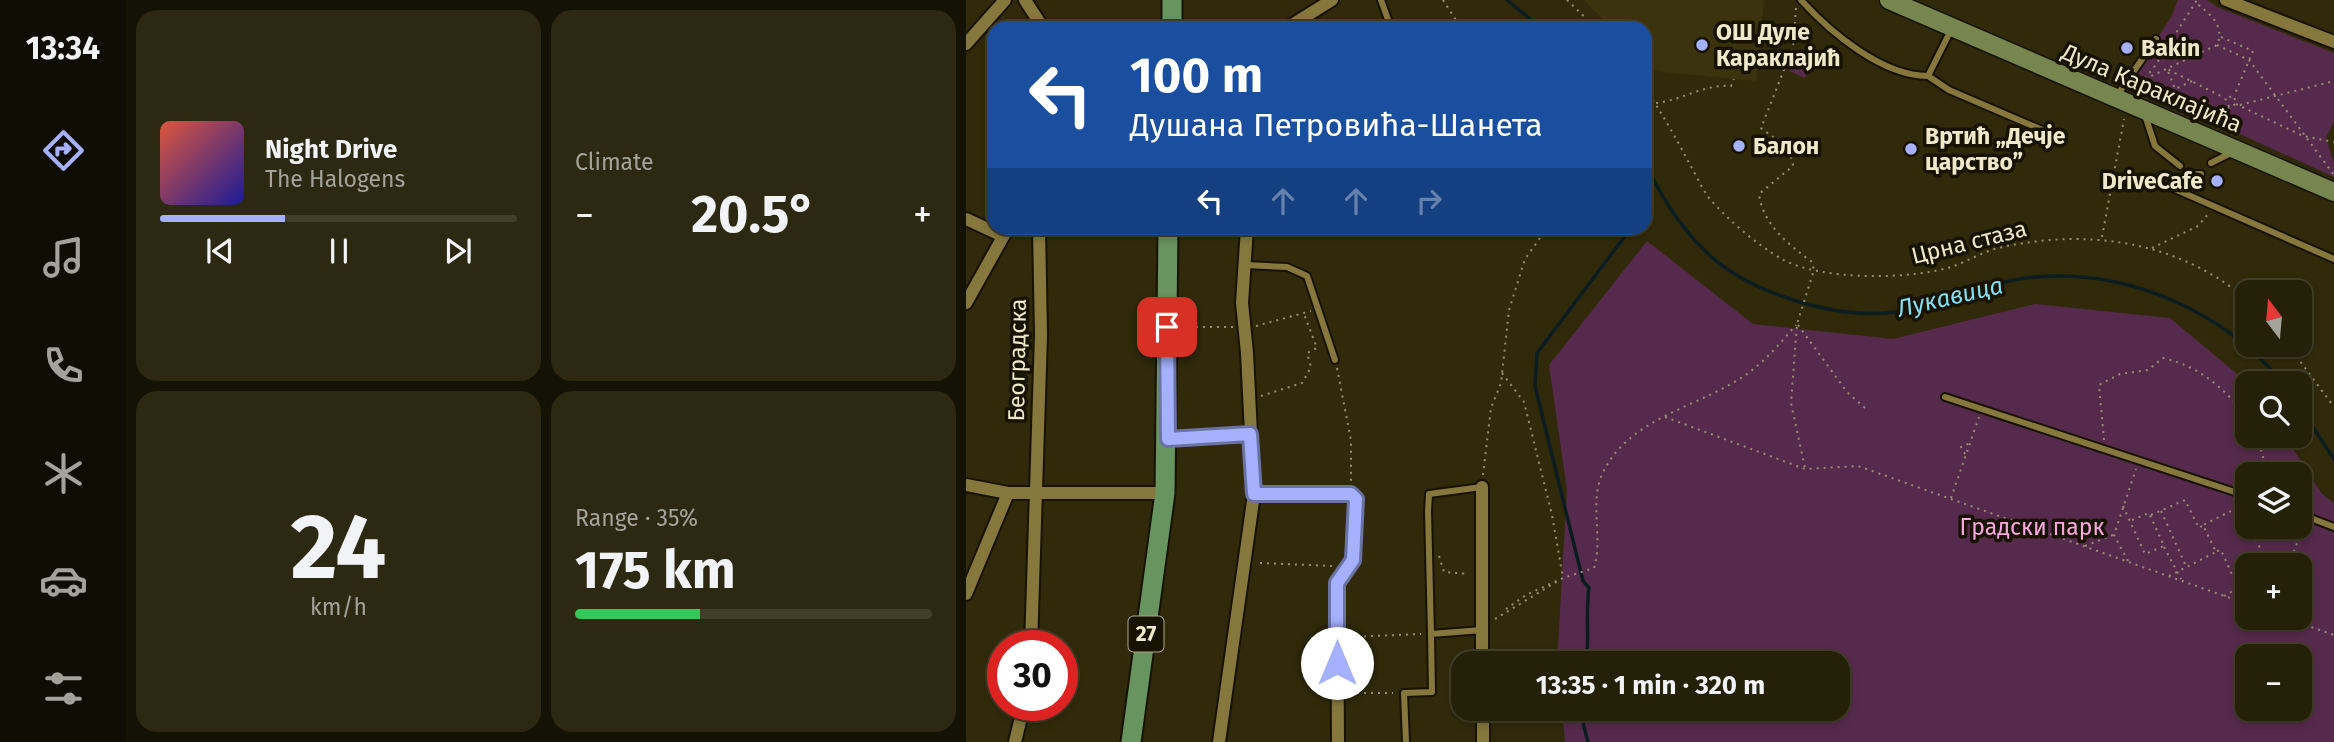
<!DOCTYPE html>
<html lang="en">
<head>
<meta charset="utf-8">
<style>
	body { margin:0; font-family:"Fira Sans",sans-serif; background:#2d2812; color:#f1f3f6; height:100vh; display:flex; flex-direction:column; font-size:26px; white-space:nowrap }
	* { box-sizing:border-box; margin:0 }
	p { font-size:23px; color:#a3a39c }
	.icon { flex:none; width:38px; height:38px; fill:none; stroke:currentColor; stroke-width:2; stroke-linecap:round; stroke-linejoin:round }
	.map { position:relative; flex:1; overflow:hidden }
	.panel { display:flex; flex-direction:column; gap:10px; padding:10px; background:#141204; width:840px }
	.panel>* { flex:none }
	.banner { position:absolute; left:21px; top:21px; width:665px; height:214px; border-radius:21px; box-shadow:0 4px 10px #0003,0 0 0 2px #423e29; background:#1a4fa0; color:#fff; overflow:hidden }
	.needle { width:46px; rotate:344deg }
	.fabs { position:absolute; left:1269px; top:280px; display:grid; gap:14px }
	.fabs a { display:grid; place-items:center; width:77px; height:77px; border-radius:14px; background:#252008; box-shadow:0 4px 10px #0003,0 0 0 2px #423e29; font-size:35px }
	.speed { position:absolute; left:21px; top:630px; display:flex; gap:14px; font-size:35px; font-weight:700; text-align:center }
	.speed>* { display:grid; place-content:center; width:91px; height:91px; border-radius:50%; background:#252008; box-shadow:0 4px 10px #0003,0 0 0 2px #423e29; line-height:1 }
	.speed .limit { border:10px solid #d22; background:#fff; color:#111 }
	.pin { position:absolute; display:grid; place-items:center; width:60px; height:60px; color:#fff; margin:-30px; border-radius:14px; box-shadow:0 4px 10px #0006 }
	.me { position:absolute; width:77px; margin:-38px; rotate:0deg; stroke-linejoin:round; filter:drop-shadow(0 0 5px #0008) }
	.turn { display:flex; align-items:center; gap:24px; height:147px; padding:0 28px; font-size:32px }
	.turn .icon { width:91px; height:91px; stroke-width:2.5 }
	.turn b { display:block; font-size:49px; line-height:60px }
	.lanes { display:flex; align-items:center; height:66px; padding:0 28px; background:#0003; justify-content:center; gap:35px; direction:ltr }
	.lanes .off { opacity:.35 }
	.big { font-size:52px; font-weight:700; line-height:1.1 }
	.panel .tile { flex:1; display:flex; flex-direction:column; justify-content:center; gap:10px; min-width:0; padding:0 24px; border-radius:21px; background:#2d2812 }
	.panel .dial { align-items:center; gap:0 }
	.dial b { font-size:91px; line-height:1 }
	.song { display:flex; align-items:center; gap:21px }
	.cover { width:84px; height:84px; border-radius:10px; background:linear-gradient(135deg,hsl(10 70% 55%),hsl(240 70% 35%)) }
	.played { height:7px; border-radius:4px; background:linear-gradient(90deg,#a5b1fc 35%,#423e29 35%) }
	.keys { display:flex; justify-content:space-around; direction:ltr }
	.heat { display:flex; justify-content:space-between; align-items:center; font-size:38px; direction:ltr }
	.charge { height:10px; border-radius:5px; background:linear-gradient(90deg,#34c759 35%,#423e29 0) }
	.panel .tiles { flex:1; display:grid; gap:10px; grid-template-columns:repeat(2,1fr) }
	.trip { position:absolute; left:485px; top:651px; width:399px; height:70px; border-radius:21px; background:#252008; box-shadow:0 4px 10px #0003,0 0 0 2px #423e29; font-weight:700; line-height:70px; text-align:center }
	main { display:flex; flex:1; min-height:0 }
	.dock { display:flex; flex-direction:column; width:126px; justify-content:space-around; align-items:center; background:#0f0d03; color:#a3a39c }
	.dock .icon { width:49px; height:49px }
	.dock .active { color:#a5b1fc }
	.dock b { font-size:32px; color:#f1f3f6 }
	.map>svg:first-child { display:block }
	.built { fill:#3b330e }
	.green { fill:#562a4c; fill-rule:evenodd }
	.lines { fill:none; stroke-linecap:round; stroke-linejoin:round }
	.stream { stroke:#0b1d21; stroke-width:3.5 }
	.lane-casing { stroke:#171202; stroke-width:10 }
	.street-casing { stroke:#171202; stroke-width:16 }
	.secondary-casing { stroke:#171202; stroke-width:21 }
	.primary-casing { stroke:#171202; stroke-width:23 }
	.path { stroke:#968f70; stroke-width:2; stroke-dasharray:2 5; stroke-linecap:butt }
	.lane { stroke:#86783d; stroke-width:6 }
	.street { stroke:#86783d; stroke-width:12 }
	.secondary { stroke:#76864e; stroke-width:18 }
	.primary { stroke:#67945f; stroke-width:19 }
	.route-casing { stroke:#6b73a4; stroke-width:18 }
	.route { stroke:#a5b1fc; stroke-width:12 }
	.poi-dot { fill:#a5b1fc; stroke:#181200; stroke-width:2.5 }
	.labels { text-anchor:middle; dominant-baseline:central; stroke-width:7; stroke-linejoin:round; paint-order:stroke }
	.shield { fill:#181200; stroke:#aea88d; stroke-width:2 }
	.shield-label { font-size:21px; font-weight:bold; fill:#efe8ca }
	.poi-label { font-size:23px; font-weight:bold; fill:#efe8ca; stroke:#181200; text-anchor:start }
	.street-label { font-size:23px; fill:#efe8ca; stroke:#181200 }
	.park-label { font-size:23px; fill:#faa6e4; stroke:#181200 }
	.water-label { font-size:24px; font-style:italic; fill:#82dff7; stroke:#181200 }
</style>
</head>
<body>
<main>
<nav class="dock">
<b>13:34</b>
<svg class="icon active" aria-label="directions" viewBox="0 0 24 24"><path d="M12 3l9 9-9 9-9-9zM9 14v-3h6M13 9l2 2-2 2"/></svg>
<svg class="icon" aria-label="music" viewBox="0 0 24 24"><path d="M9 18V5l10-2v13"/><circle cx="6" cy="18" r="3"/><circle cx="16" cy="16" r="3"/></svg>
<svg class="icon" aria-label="phone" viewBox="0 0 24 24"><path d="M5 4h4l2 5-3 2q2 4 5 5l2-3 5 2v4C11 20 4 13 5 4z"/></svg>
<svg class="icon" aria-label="climate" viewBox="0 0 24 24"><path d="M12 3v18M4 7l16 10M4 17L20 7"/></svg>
<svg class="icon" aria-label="car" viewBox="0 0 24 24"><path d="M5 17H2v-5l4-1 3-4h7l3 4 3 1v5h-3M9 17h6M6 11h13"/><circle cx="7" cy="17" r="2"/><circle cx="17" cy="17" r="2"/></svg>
<svg class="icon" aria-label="filters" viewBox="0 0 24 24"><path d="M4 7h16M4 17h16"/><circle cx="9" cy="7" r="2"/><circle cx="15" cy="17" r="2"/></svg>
</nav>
<section class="panel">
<div class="tiles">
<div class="tile">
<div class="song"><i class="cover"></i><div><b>Night Drive</b><p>The Halogens</p></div></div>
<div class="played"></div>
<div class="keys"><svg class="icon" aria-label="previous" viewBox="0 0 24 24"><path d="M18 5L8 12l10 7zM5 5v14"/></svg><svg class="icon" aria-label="pause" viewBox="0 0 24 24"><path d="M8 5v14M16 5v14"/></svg><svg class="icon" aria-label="next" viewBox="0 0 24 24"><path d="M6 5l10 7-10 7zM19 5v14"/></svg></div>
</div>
<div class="tile"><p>Climate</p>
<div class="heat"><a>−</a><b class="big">20.5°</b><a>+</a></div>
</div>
<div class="tile dial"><b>24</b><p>km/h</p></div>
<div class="tile"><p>Range · 35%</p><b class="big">175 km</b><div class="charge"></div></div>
</div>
</section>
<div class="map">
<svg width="1368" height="742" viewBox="0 0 1368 742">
	<rect width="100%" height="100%" fill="#312a0a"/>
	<!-- built -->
	<path class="built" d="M618,0H798L790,81L687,71L679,63V28H645Z"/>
	<!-- green -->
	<path class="green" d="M1212,0H1241L1251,7L1368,53V121L1360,138L1368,163V177L1162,83L1205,17Z
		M832,49L849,56L839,78L823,71Z
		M681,241L787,324L927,339L1069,304L1204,318L1282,383L1281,436H1319L1356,494L1368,503V742H599L596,709H872V663H591L601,490L583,365ZM1281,474H1334V527H1281ZM1281,565H1334V618H1281ZM1281,656H1334V709H1281Z"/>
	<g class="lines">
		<!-- stream -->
		<path class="stream" d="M541,0L575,28
			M679,164C695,195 713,226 739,251C782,293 870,320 930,312C978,307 1021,281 1069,277C1163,269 1257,311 1317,383
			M1334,408L1368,459
			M620,663C624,638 619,614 623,588L617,581L569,386L571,353L665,228
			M618,709L617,723L622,742"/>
		<defs>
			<path id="lane" d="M415,0L425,28
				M835,0C864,32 916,76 962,76L986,28
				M962,76L983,90L1088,135
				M1150,97L1190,39
				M1178,112L1189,146L1214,166
				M1245,163L1265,153
				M1227,174H1235
				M1204,187L1368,259
				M279,265L321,267L341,276L369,360
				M979,397L1281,496
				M1334,514L1368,527
				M516,630L465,634L462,511L463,494L516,487
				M440,742L438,693L466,692L465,634"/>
			<path id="street" d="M59,0L77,28
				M1260,0L1368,42
				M321,28L366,0
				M0,44L39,0
				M0,219L37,236
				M0,303L42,228
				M202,439L284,434
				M0,485L42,493H199
				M516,487V663
				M288,494H385L390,499L387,560L371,583L372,742
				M0,594L42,493
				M65,646L75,335L73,228
				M517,709V742
				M49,742L58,705
				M253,742L288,494L281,353L276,303L281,228"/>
			<path id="secondary" d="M923,0L1368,192"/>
			<path id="primary" d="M206,28V0
				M165,742L199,493L202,228"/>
		</defs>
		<!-- lane casing -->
		<use href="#lane" class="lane-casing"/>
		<!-- street casing -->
		<use href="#street" class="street-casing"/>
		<!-- secondary casing -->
		<use href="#secondary" class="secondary-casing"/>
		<!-- primary casing -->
		<use href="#primary" class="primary-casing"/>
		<!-- path -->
		<path class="path" d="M477,0L495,28
			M601,0L630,28
			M830,8L827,47L795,128C808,138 826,149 827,166L793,194C797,225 822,244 846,262L848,270L831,324L825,403L839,468
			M1255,37L1287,51L1268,96
			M1251,45L1283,60L1368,175
			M1179,79L1251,45C1259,25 1244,14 1230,3
			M1226,81L1209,89L1201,69L1259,98
			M679,88C695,112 709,136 722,161C729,173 735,187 743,198C762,220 791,245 816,259C854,281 948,280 988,266C1004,260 1020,250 1037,247C1122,228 1215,242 1281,300
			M1170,89L1189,66L1231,0
			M690,103C717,100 738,84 765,86L768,79
			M1270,104L1337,136L1368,142
			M1274,105L1368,81
			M1253,128L1263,107L1270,104L1268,96L1259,98L1263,107
			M1136,237L1158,119
			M1186,248L1232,226L1243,213
			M832,325L881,392L899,408
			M290,326L345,311
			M216,327H267
			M1322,345L1368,407
			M371,368L385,440V483
			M536,373L558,402L586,515L597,578L560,595L540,609
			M295,396L336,383L345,367L341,353L351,348L338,314
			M699,417L839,469L892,466L1281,604
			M1291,436L1302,474
			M1138,440L1133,385L1154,374L1182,370L1197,358C1233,366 1260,389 1281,418
			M999,454L995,447L1002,444
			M517,475L525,408L535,383L543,310L559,259L581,228
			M985,498L1013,417
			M1157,506L1179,554L1198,546L1183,513L1164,521
			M1274,508L1281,522
			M1195,511L1220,566
			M1185,515L1219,500L1233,528L1236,526
			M1283,527L1303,565
			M1119,546L1147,535
			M1198,547L1215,579
			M1251,551L1255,550L1272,588L1281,584
			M473,556L478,572L503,574
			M1162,561L1148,535L1170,469
			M294,563L367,566
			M1323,565L1338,524
			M1203,576L1250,552L1237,525L1277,505
			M1258,596L1272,588L1279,603
			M1319,618L1368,635
			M529,619L597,578L628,568C637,539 624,506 635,477C660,416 738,407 785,371C802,358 816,341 830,325
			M384,637L455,634
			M384,693H427"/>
		<!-- lane -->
		<use href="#lane" class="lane"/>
		<!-- street -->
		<use href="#street" class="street"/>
		<!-- secondary -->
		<use href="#secondary" class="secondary"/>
		<!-- primary -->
		<use href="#primary" class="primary"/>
	</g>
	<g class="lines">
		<defs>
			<path id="route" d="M201,327L202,439L284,434L288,494H385L390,499L387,560L371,583V663"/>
		</defs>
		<!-- route casing -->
		<use href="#route" class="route-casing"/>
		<!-- route -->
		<use href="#route" class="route"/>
	</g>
	<!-- markers -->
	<g class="poi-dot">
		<circle cx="736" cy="45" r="7"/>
		<circle cx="1161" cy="48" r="7"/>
		<circle cx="773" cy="146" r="7"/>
		<circle cx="945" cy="149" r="7"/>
		<circle cx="1251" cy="181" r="7"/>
	</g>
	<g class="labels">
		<!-- shield labels -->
		<rect class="shield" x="162.5" y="616.5" width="35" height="35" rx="5"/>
		<g class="shield-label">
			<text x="180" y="634">27</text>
		</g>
		<!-- poi labels -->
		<g class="poi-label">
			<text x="750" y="32">ОШ Дуле<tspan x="750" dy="26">Караклајић</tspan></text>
			<text x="1175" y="48">Bakin</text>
			<text x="959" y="136">Вртић „Дечје<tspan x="959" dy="26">царство”</tspan></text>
			<text x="787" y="146">Балон</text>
			<text x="1237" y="181" text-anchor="end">DriveCafe</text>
		</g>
		<!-- street labels -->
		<g class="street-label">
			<text transform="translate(1186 88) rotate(23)">Дула Караклајића</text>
			<text transform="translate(1003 242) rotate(-14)">Црна стаза</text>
			<text transform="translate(51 360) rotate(-89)">Београдска</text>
		</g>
		<!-- park labels -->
		<g class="park-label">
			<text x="1066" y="527">Градски парк</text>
		</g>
		<!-- water labels -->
		<g class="water-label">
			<text transform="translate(984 297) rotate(-13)">Лукавица</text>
		</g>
	</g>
</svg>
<div class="fabs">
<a><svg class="needle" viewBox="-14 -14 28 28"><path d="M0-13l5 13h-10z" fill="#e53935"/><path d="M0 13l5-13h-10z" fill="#a3a39c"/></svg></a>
<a><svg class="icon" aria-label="search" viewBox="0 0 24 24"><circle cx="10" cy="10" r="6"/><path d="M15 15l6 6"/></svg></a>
<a><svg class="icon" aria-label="layers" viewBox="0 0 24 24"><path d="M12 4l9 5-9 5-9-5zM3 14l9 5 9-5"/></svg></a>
<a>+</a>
<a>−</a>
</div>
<div class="speed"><div class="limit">30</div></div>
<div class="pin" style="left:201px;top:327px;background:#d93025"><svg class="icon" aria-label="arrive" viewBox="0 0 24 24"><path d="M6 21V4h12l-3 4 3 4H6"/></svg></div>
<svg class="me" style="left:371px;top:663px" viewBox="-20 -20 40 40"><circle r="19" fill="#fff"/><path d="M0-13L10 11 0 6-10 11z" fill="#a5b1fc"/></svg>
<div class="trip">13:35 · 1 min · 320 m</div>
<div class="banner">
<div class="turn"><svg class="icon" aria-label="left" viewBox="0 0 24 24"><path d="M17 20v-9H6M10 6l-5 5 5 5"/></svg><div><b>100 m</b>Душана Петровића-Шанета</div></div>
<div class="lanes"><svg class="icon" aria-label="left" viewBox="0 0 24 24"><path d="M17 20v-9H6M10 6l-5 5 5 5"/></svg><svg class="icon off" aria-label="ahead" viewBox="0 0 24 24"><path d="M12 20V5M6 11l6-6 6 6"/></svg><svg class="icon off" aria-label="ahead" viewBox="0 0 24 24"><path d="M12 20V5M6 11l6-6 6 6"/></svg><svg class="icon off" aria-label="right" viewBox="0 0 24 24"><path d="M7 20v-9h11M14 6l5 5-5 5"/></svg></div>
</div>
</div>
</main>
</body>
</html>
